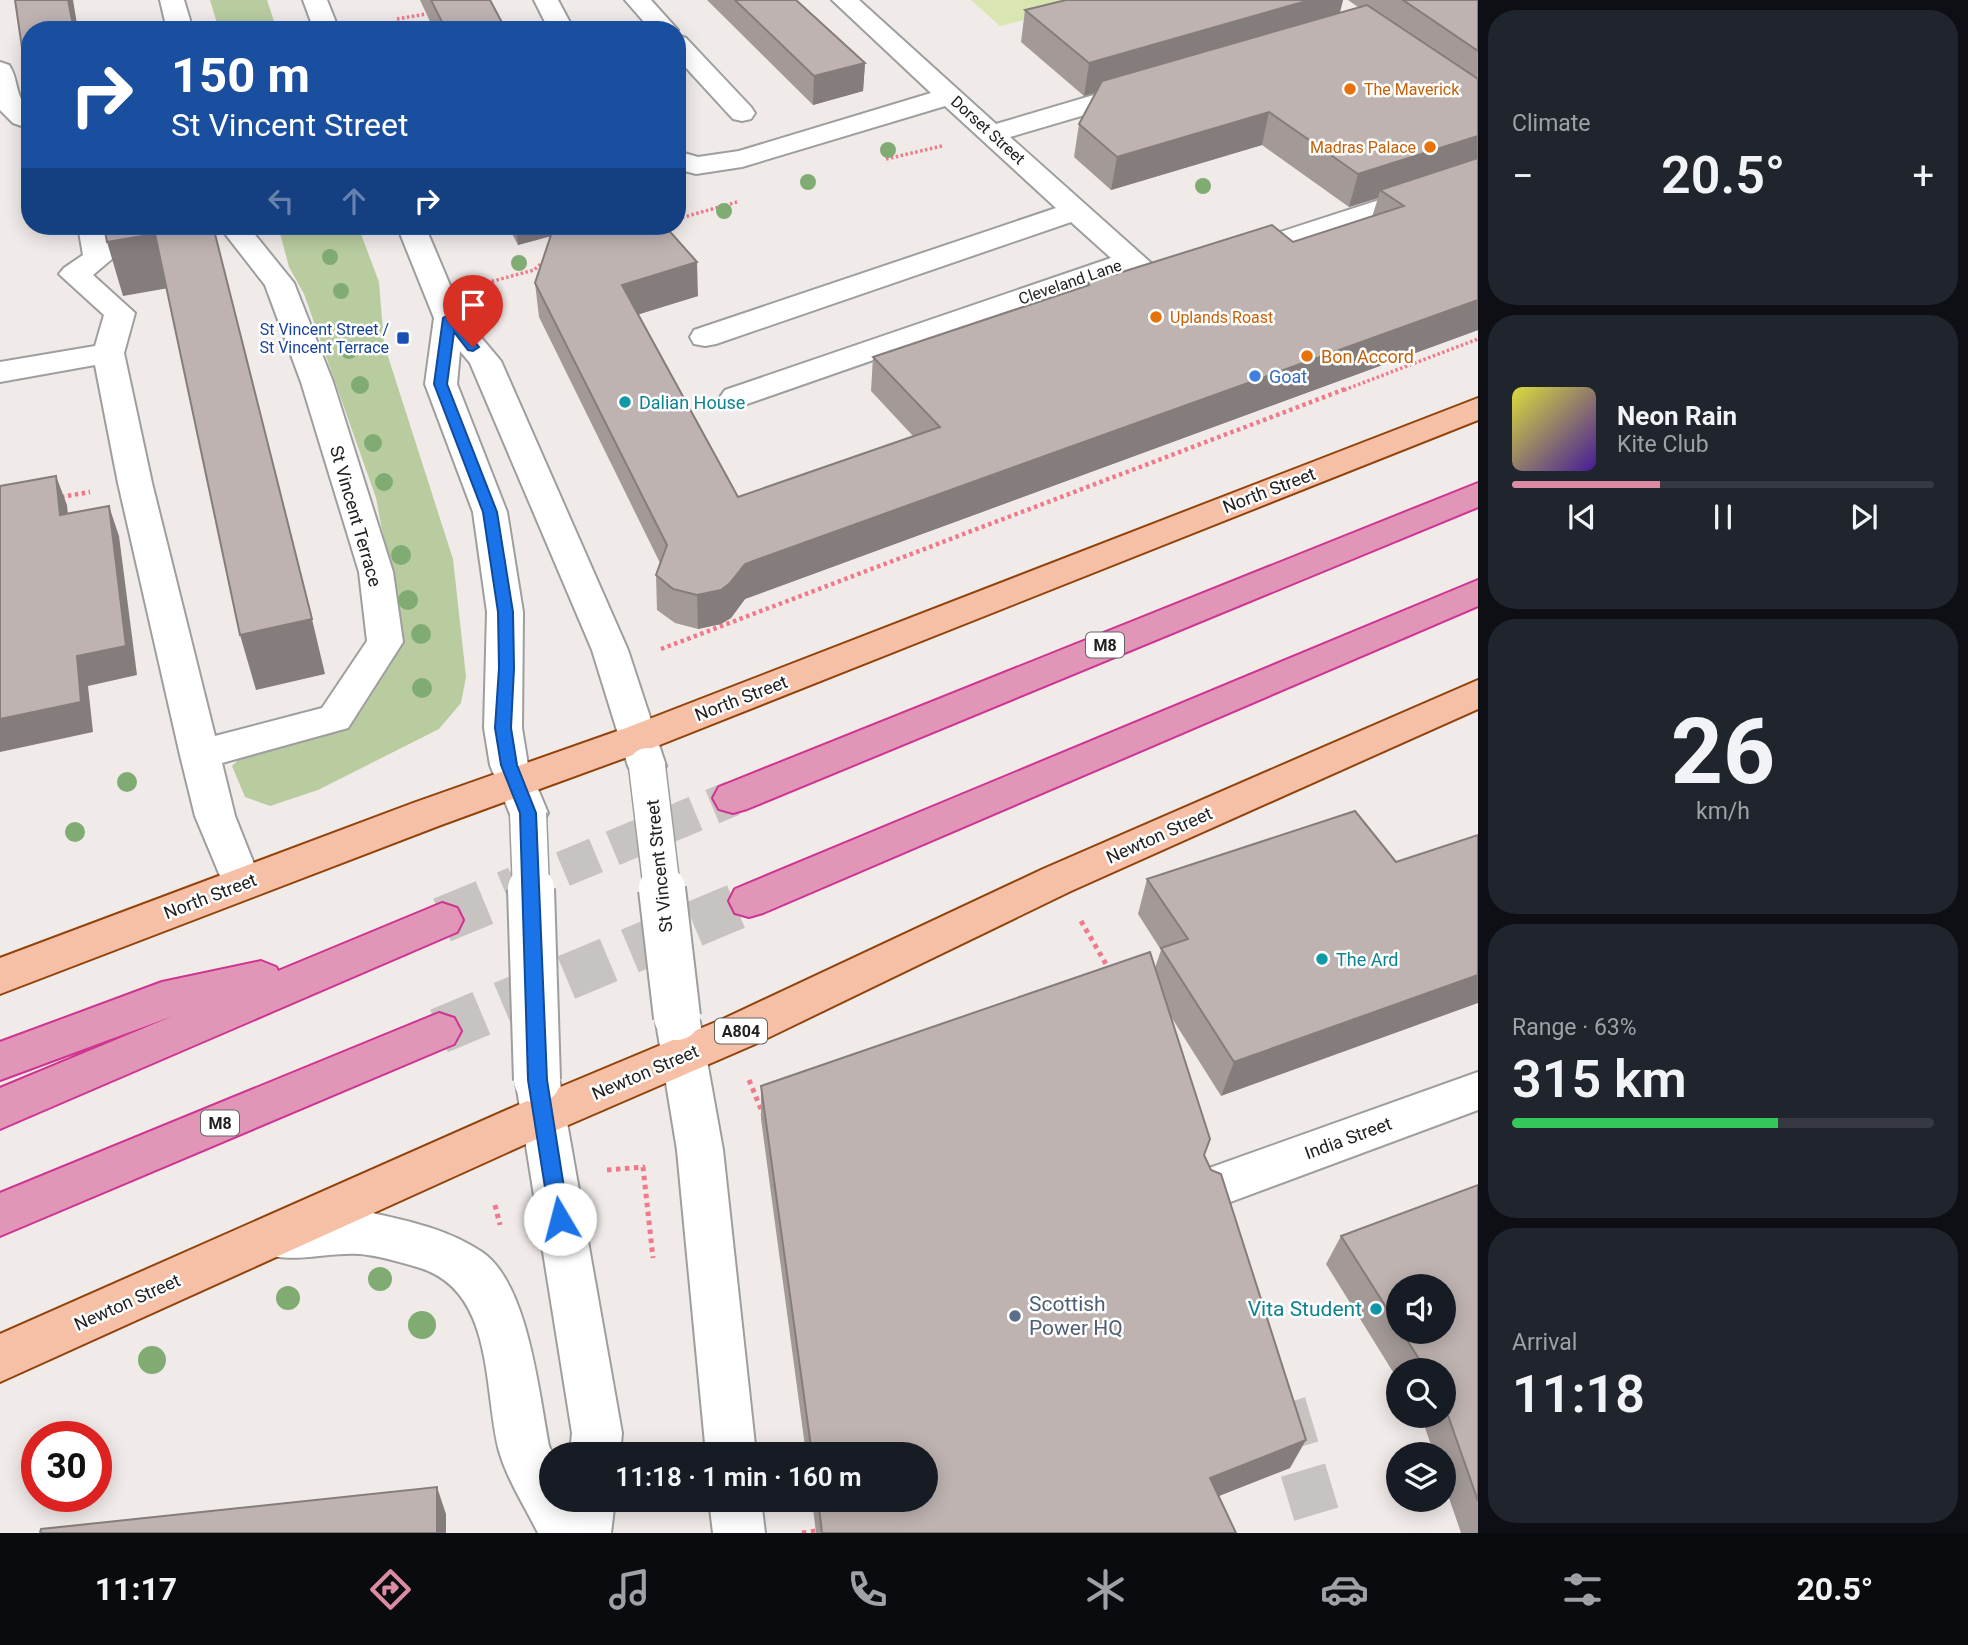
<!DOCTYPE html>
<html lang="en">
<head>
<meta charset="utf-8">
<style>
	body { margin:0; font-family:Roboto,sans-serif; background:#20242c; color:#f1f3f6; height:100vh; display:flex; flex-direction:column; font-size:26px; white-space:nowrap }
	* { box-sizing:border-box; margin:0 }
	p { font-size:23px; color:#9ea1a6 }
	.icon { flex:none; width:38px; height:38px; fill:none; stroke:currentColor; stroke-width:2; stroke-linecap:round; stroke-linejoin:round }
	.map { position:relative; flex:1; overflow:hidden }
	.panel { display:flex; flex-direction:column; gap:10px; padding:10px; background:#0d0f14; width:490px }
	.panel>* { flex:none }
	.hud { position:absolute; left:21px; top:21px; width:665px; height:214px; border-radius:28px; box-shadow:0 4px 18px #0003; background:#1a4fa0; color:#fff; overflow:hidden }
	.fabs { position:absolute; left:1386px; top:1274px; display:grid; gap:14px }
	.fabs a { display:grid; place-items:center; width:70px; height:70px; border-radius:50%; background:#171b24; box-shadow:0 4px 18px #0003; font-size:35px }
	.speed { position:absolute; left:21px; top:1421px; display:flex; gap:14px; font-size:35px; font-weight:700; text-align:center }
	.speed>* { display:grid; place-content:center; width:91px; height:91px; border-radius:50%; background:#171b24; box-shadow:0 4px 18px #0003; line-height:1 }
	.speed .limit { border:10px solid #d22; background:#fff; color:#111 }
	.pin { position:absolute; display:grid; place-items:center; width:60px; height:60px; color:#fff; margin:-72px -30px; border-radius:50% 50% 50% 0; rotate:-45deg; box-shadow:0 0 7px #0007 }
	.pin .icon { rotate:45deg }
	.me { position:absolute; width:77px; margin:-38px; rotate:352deg; stroke-linejoin:round; filter:drop-shadow(0 0 5px #0008) }
	.turn { display:flex; align-items:center; gap:24px; height:147px; padding:0 35px; font-size:32px }
	.turn .icon { width:91px; height:91px; stroke-width:2.5 }
	.turn b { display:block; font-size:49px; line-height:60px }
	.lanes { display:flex; align-items:center; height:66px; padding:0 35px; background:#0003; justify-content:center; gap:35px; direction:ltr }
	.lanes .off { opacity:.35 }
	.big { font-size:52px; font-weight:600; line-height:1.1 }
	.panel .widget { flex:1; display:flex; flex-direction:column; justify-content:center; gap:10px; min-width:0; padding:0 24px; border-radius:28px; background:#20242c }
	.panel .dial { align-items:center; gap:0 }
	.dial b { font-size:91px; line-height:1 }
	.song { display:flex; align-items:center; gap:21px }
	.cover { width:84px; height:84px; border-radius:10px; background:linear-gradient(135deg,hsl(60 70% 55%),hsl(260 70% 35%)) }
	.played { height:7px; border-radius:4px; background:linear-gradient(90deg,#dc8ca2 35%,#363941 35%) }
	.keys { display:flex; justify-content:space-around; direction:ltr }
	.heat { display:flex; justify-content:space-between; align-items:center; font-size:38px; direction:ltr }
	.charge { height:10px; border-radius:5px; background:linear-gradient(90deg,#34c759 63%,#363941 0) }
	.trip { position:absolute; left:539px; top:1442px; width:399px; height:70px; border-radius:35px; background:#171b24; box-shadow:0 4px 18px #0003; font-weight:600; line-height:70px; text-align:center }
	.tabs { display:flex; height:112px; justify-content:space-around; align-items:center; background:#090b0e; color:#9ea1a6 }
	.tabs .icon { width:49px; height:49px }
	.tabs .active { color:#dc8ca2 }
	.tabs b { font-size:32px; color:#f1f3f6 }
	main { display:flex; flex:1; min-height:0 }
	.map>svg:first-child { display:block }
	.grass { fill:#d9e6b2 }
	.forest { fill:#b8cca0 }
	.lines { fill:none; stroke-linecap:round; stroke-linejoin:round }
	.minor-tunnel { stroke:#c7c3c0; stroke-width:46; stroke-dasharray:46 23; stroke-linecap:butt }
	.highway-tunnel-far1 { stroke:#c7c3c0; stroke-width:36; stroke-dasharray:36 18; stroke-linecap:butt }
	.highway-tunnel { stroke:#c7c3c0; stroke-width:46; stroke-dasharray:46 23; stroke-linecap:butt }
	.minor-casing { stroke:#9e9e9e; stroke-width:4 }
	.major-casing { stroke:#92430b; stroke-width:4 }
	.highway-casing { stroke:#cf3491; stroke-width:4 }
	.path-far2 { stroke:#f0798b; stroke-width:3.5; stroke-dasharray:2.5 2.5; stroke-linecap:butt }
	.path-far1 { stroke:#f0798b; stroke-width:4.5; stroke-dasharray:3.5 3.5; stroke-linecap:butt }
	.path { stroke:#f0798b; stroke-width:5; stroke-dasharray:4.5 4.5; stroke-linecap:butt }
	.minor { fill:#fff; fill-rule:evenodd }
	.major { fill:#f6c0a7; fill-rule:evenodd }
	.highway { fill:#e196b7; fill-rule:evenodd }
	.minor-bridge-far1-casing { stroke:#9e9e9e; stroke-width:39; stroke-linecap:butt }
	.minor-bridge-casing { stroke:#9e9e9e; stroke-width:50; stroke-linecap:butt }
	.minor-bridge-far1 { stroke:#fff; stroke-width:36 }
	.minor-bridge { stroke:#fff; stroke-width:46 }
	.tree { fill:#80ac73 }
	.wall { fill:#a39a98; fill-rule:evenodd }
	.shaded-wall { fill:#857d7c }
	.building { fill:#beb3b1; stroke:#857d7c; stroke-width:2 }
	.route { fill:#1a73e8; stroke:#114b97; stroke-width:2 }
	.food-dot { fill:#e8710a; stroke:#fff; stroke-width:2.5 }
	.transit-dot { fill:#1a4fb4; stroke:#fff; stroke-width:2.5 }
	.shop-dot { fill:#3f7fe0; stroke:#fff; stroke-width:2.5 }
	.culture-dot { fill:#0f9aa8; stroke:#fff; stroke-width:2.5 }
	.service-dot { fill:#5c6f8a; stroke:#fff; stroke-width:2.5 }
	.labels { text-anchor:middle; dominant-baseline:central; stroke-width:5; stroke-linejoin:round; paint-order:stroke }
	.far-food-label { font-size:16px; fill:#c56008; stroke:#fff; text-anchor:start }
	.far-street-label { font-size:16px; fill:#212121; stroke:#fff }
	.far-transit-label { font-size:16px; fill:#164399; stroke:#fff; text-anchor:end }
	.shield { fill:#fff; stroke:#646464; stroke-width:2 }
	.shield-label { font-size:16px; font-weight:bold; fill:#212121 }
	.food-label { font-size:18px; fill:#c56008; stroke:#fff; text-anchor:start }
	.shop-label { font-size:18px; fill:#366cbe; stroke:#fff; text-anchor:start }
	.culture-label { font-size:18px; fill:#0d838f; stroke:#fff; text-anchor:start }
	.street-label { font-size:18px; fill:#212121; stroke:#fff }
	.near-service-label { font-size:21px; fill:#4e5e75; stroke:#fff; text-anchor:start }
	.near-culture-label { font-size:21px; fill:#0d838f; stroke:#fff; text-anchor:end }
</style>
</head>
<body>
<main>
<div class="map">
<svg width="1478" height="1533" viewBox="0 0 1478 1533">
	<rect width="100%" height="100%" fill="#f0ebe8"/>
	<!-- grass -->
	<path class="grass" d="M971,0H1106L1000,26Z"/>
	<!-- forest -->
	<path class="forest" d="M210,0H267L277,30H219Z
		M278,226H358L379,282L384,344L453,559L466,677L461,703L439,729L318,790L270,806L245,797L232,766L244,754L346,722L390,666L399,620L376,498L304,294L289,267Z"/>
	<g class="lines">
		<!-- minor-tunnel -->
		<path class="minor-tunnel" d="M1283,1404L1322,1533"/>
		<!-- highway-tunnel-far1 -->
		<path class="highway-tunnel-far1" d="M513,890L733,798"/>
		<!-- highway-tunnel -->
		<path class="highway-tunnel" d="M442,920L517,889
			M439,1031L749,901"/>
		<defs>
			<path id="minor" d="M160,0H184L193,30H167Z
				M303,0H327L339,30H314Z
				M534,0H558L574,30H549Z
				M625,0H651L678,30H651Z
				M832,0H859L996,124L1131,84L1140,82L1149,84L1153,90L1149,96L1010,137L1160,271L1183,264L1193,267L1198,273C1190,284 1157,295 1144,288C1138,285 1132,277 1126,272L747,404L736,407L725,404L720,397L725,390L1111,258L1071,222L716,344L705,346L694,344L690,337L694,330L1056,208L945,106L742,167L696,174L677,169V151L698,157L739,151L931,93Z
				M677,35L686,38L751,107L755,113L751,119L742,121L733,119L677,58Z
				M0,62L9,65C19,79 14,97 30,110V129L13,123L0,110Z
				M1478,168V185L1251,260L1241,263L1231,260L1226,254L1231,248Z
				M78,226H106L113,258L93,275L135,313L124,353L152,483L215,736L322,708L367,641L359,572L301,382L265,285L219,226H248L294,283L333,382L393,572L403,642L348,728L222,763L235,816L262,884L256,895L242,900L228,895L195,816L180,755L118,483L95,365L0,382V362L95,346L104,315L59,274L64,268L83,255Z
				M397,226H425L463,316L501,361L628,650L666,766L661,776L647,781L633,776L628,766L592,650L470,363L460,351L457,384L507,512L523,612L522,728L528,765L548,813L542,824L528,828L514,824L490,765L484,728L487,612L473,512L425,384L434,318Z
				M678,1004L693,1009L700,1022L723,1150L756,1454H706L677,1150L656,1022L663,1009Z
				M538,1064L554,1069L560,1083L622,1433L620,1454H570L572,1433L516,1083L522,1069Z
				M1478,1072V1110L1217,1207L1201,1201L1194,1186L1201,1171Z
				M360,1210C402,1220 445,1227 482,1252C528,1283 539,1394 549,1446L553,1454H551V1500H615L611,1533H538C525,1507 507,1479 499,1451C483,1388 495,1289 417,1267C399,1262 377,1255 359,1254C325,1252 291,1265 258,1252L251,1237L258,1222L275,1215Z
				M709,1500H761L765,1533H713Z"/>
			<path id="major" d="M1478,398V420L652,748L441,825L0,994V958L413,803L626,728Z
				M1478,680V709L1071,891L753,1045L559,1129L0,1382V1334L527,1101L723,1019L1043,869Z"/>
			<path id="highway" d="M1478,483V507L747,809L733,813L719,809L713,798L719,787Z
				M1478,580V606L763,913L749,917L735,913L729,901L735,889Z
				M442,903L457,908L463,920L457,932L0,1129V1088L173,1016L0,1080V1042L162,982L261,961L276,967L278,971Z
				M439,1013L454,1018L461,1031L454,1044L0,1236V1193Z"/>
		</defs>
		<!-- minor casing -->
		<use href="#minor" class="minor-casing"/>
		<!-- major casing -->
		<use href="#major" class="major-casing"/>
		<!-- highway casing -->
		<use href="#highway" class="highway-casing"/>
		<!-- path-far2 -->
		<path class="path-far2" d="M397,19L426,14
			M886,159L942,146
			M677,219L737,202
			M482,284L534,270L545,260
			M1344,390L1478,339"/>
		<!-- path-far1 -->
		<path class="path-far1" d="M61,497L90,492
			M661,649L1348,388"/>
		<!-- path -->
		<path class="path" d="M1081,921L1110,971
			M749,1080L763,1114
			M607,1170L643,1167L653,1258
			M495,1205L500,1225
			M802,1533L816,1531"/>
		<!-- minor -->
		<use href="#minor" class="minor"/>
		<!-- major -->
		<use href="#major" class="major"/>
		<!-- highway -->
		<use href="#highway" class="highway"/>
		<defs>
			<path id="minor-bridge-far1" d="M647,766L662,890
				M528,813L531,890"/>
			<path id="minor-bridge" d="M531,889L537,1080
				M662,889L677,1017"/>
		</defs>
		<!-- minor-bridge-far1 casing -->
		<use href="#minor-bridge-far1" class="minor-bridge-far1-casing"/>
		<!-- minor-bridge casing -->
		<use href="#minor-bridge" class="minor-bridge-casing"/>
		<!-- minor-bridge-far1 -->
		<use href="#minor-bridge-far1" class="minor-bridge-far1"/>
		<!-- minor-bridge -->
		<use href="#minor-bridge" class="minor-bridge"/>
	</g>
	<!-- trees -->
	<g class="tree">
		<circle cx="888" cy="150" r="8"/>
		<circle cx="808" cy="182" r="8"/>
		<circle cx="1203" cy="186" r="8"/>
		<circle cx="724" cy="211" r="8"/>
		<circle cx="330" cy="257" r="8"/>
		<circle cx="519" cy="263" r="8"/>
		<circle cx="341" cy="291" r="8"/>
		<circle cx="349" cy="350" r="9"/>
		<circle cx="360" cy="385" r="9"/>
		<circle cx="373" cy="443" r="9"/>
		<circle cx="384" cy="482" r="9"/>
		<circle cx="401" cy="555" r="10"/>
		<circle cx="408" cy="600" r="10"/>
		<circle cx="421" cy="634" r="10"/>
		<circle cx="422" cy="688" r="10"/>
		<circle cx="127" cy="782" r="10"/>
		<circle cx="75" cy="832" r="10"/>
		<circle cx="380" cy="1279" r="12"/>
		<circle cx="288" cy="1298" r="12"/>
		<circle cx="422" cy="1325" r="14"/>
		<circle cx="152" cy="1360" r="14"/>
	</g>
	<!-- wall -->
	<path class="wall" d="M420,0H490L506,30H434Z
		M707,0H796L865,63L863,91L813,105Z
		M1343,0L1340,13L1358,7L1348,0H1478V330L745,599L731,618L721,624L698,629L675,623L657,610L656,575L660,563L539,317L535,283L551,236L518,245L508,226H665L698,296L638,314L738,497L913,436L871,391L873,357L1086,286L1087,283L1293,242L1372,217L1378,198L1349,207L1262,145L1111,190L1074,157L1079,124L1096,92L1084,96L1021,42L1025,10Z
		M1355,811L1221,1096L1170,1015L1204,1155L1290,1468L1219,1496L1236,1533H816L812,1500H926V1454H806L761,1119V1086L1155,968L1161,950L1138,914L1147,879Z
		M1478,1185V1533H1461L1444,1483V1454H1434L1421,1416H1444V1370H1398V1380L1326,1264L1341,1236ZM1398,1286L1444,1332H1398Z"/>
	<!-- shaded-wall -->
	<path class="shaded-wall" d="M68,0H73L78,30H74Z
		M1310,0H1343L1337,22L1084,96L1089,63Z
		M865,63L863,91L813,105L814,76Z
		M30,67V84L25,68Z
		M1269,112L1262,145L1111,190L1117,157Z
		M1478,136V163L1380,190L1378,198L1349,207L1358,174Z
		M164,226H167L180,286L123,296L107,242Z
		M516,226H565L566,232L518,245Z
		M697,262L698,296L624,319L622,285Z
		M1478,300V330L745,599L731,618L721,624L698,629L697,595L745,564Z
		M56,476L67,505L71,545L60,515Z
		M109,506L119,536L137,675L88,686L93,732L0,752V719L77,656Z
		M312,619L325,674L256,690L240,635Z
		M1478,975V1003L1221,1096L1234,1062Z
		M1306,1440L1290,1468L1196,1505L1210,1478Z
		M437,1487L446,1514V1533H437Z"/>
	<!-- building -->
	<path class="building" d="M15,0H68L74,30H30V67L25,68Z
		M431,0H490L506,30H446Z
		M735,0H796L865,63L814,76Z
		M1066,0H1310L1089,63L1025,10Z
		M1403,0H1478V51Z
		M1367,5L1478,79V136L1358,174L1269,112L1117,157L1079,124L1102,81Z
		M1478,158V300L745,564L730,583L721,590L697,595L673,589L656,575L667,545L535,283L554,226H665L697,262L622,285L738,497L940,427L873,357L1089,285L1087,283L1272,225L1293,242L1404,206L1380,190Z
		M104,226H164L166,232L107,242Z
		M204,226H213L312,619L240,635L155,234Z
		M56,476L60,515L109,506L126,646L77,656L81,702L0,719V486Z
		M1355,811L1396,862L1478,835V975L1234,1062L1161,948L1188,939L1147,879Z
		M1150,952L1210,1139L1204,1155L1211,1170L1221,1174L1306,1440L1210,1478L1236,1533H822L818,1500H926V1454H812L761,1086Z
		M1478,1185V1501L1444,1404V1370H1426L1402,1332H1444V1286H1398V1326L1341,1236Z
		M437,1487V1533H40L41,1529Z"/>
	<!-- route -->
	<path class="route" d="M449,314L453,315L479,347L473,351L468,350L454,332L447,384L497,512L513,612L514,668L511,728L517,765L536,813L547,1080L569,1219L567,1226L560,1228L553,1226L550,1219L528,1080L520,813L501,765L495,728L499,668L498,612L483,512L434,384L443,318Z"/>
	<!-- markers -->
	<g class="food-dot">
		<circle cx="1350" cy="89" r="7"/>
		<circle cx="1430" cy="147" r="7"/>
		<circle cx="1156" cy="317" r="7"/>
		<circle cx="1307" cy="356" r="7"/>
	</g>
	<rect class="transit-dot" x="396" y="331" width="14" height="14" rx="3.5"/>
	<circle class="shop-dot" cx="1255" cy="376" r="7"/>
	<g class="culture-dot">
		<circle cx="625" cy="402" r="7"/>
		<circle cx="1322" cy="959" r="7"/>
		<circle cx="1376" cy="1309" r="7"/>
	</g>
	<circle class="service-dot" cx="1015" cy="1316" r="7"/>
	<g class="labels">
		<!-- far-food labels -->
		<g class="far-food-label">
			<text x="1364" y="89">The Maverick</text>
			<text x="1416" y="147" text-anchor="end">Madras Palace</text>
			<text x="1170" y="317">Uplands Roast</text>
		</g>
		<!-- far-street labels -->
		<g class="far-street-label">
			<text transform="translate(988 130) rotate(42)">Dorset Street</text>
			<text transform="translate(1070 282) rotate(-19)">Cleveland Lane</text>
		</g>
		<!-- far-transit labels -->
		<g class="far-transit-label">
			<text x="389" y="329">St Vincent Street /<tspan x="389" dy="18">St Vincent Terrace</tspan></text>
		</g>
		<!-- shield labels -->
		<g class="shield">
			<rect x="1086" y="632.5" width="38" height="25" rx="5"/>
			<rect x="715" y="1018.5" width="52" height="25" rx="5"/>
			<rect x="201" y="1110.5" width="38" height="25" rx="5"/>
		</g>
		<g class="shield-label">
			<text x="1105" y="645">M8</text>
			<text x="741" y="1031">A804</text>
			<text x="220" y="1123">M8</text>
		</g>
		<!-- food labels -->
		<g class="food-label">
			<text x="1321" y="356">Bon Accord</text>
		</g>
		<!-- shop labels -->
		<g class="shop-label">
			<text x="1269" y="376">Goat</text>
		</g>
		<!-- culture labels -->
		<g class="culture-label">
			<text x="639" y="402">Dalian House</text>
			<text x="1336" y="959">The Ard</text>
		</g>
		<!-- street labels -->
		<g class="street-label">
			<text transform="translate(1269 490) rotate(-21)">North Street</text>
			<text transform="translate(356 516) rotate(74)">St Vincent Terrace</text>
			<text transform="translate(741 698) rotate(-21)">North Street</text>
			<text transform="translate(1159 835) rotate(-24)">Newton Street</text>
			<text transform="translate(659 866) rotate(-96)">St Vincent Street</text>
			<text transform="translate(210 896) rotate(-21)">North Street</text>
			<text transform="translate(645 1072) rotate(-23)">Newton Street</text>
			<text transform="translate(1348 1138) rotate(-20)">India Street</text>
			<text transform="translate(127 1302) rotate(-24)">Newton Street</text>
		</g>
		<!-- near-service labels -->
		<g class="near-service-label">
			<text x="1029" y="1304">Scottish<tspan x="1029" dy="24">Power HQ</tspan></text>
		</g>
		<!-- near-culture labels -->
		<g class="near-culture-label">
			<text x="1362" y="1309">Vita Student</text>
		</g>
	</g>
</svg>
<div class="fabs">
<a><svg class="icon" aria-label="sound" viewBox="0 0 24 24"><path d="M4 9h4l5-4v14l-5-4H4zM17 9q2 3 0 6"/></svg></a>
<a><svg class="icon" aria-label="search" viewBox="0 0 24 24"><circle cx="10" cy="10" r="6"/><path d="M15 15l6 6"/></svg></a>
<a><svg class="icon" aria-label="layers" viewBox="0 0 24 24"><path d="M12 4l9 5-9 5-9-5zM3 14l9 5 9-5"/></svg></a>
</div>
<div class="speed"><div class="limit">30</div></div>
<div class="pin" style="left:473px;top:347px;background:#d93025"><svg class="icon" aria-label="arrive" viewBox="0 0 24 24"><path d="M6 21V4h12l-3 4 3 4H6"/></svg></div>
<svg class="me" style="left:560px;top:1219px" viewBox="-20 -20 40 40"><circle r="19" fill="#fff"/><path d="M0-13L10 11 0 6-10 11z" fill="#1a73e8"/></svg>
<div class="trip">11:18 · 1 min · 160 m</div>
<div class="hud">
<div class="turn"><svg class="icon" aria-label="right" viewBox="0 0 24 24"><path d="M7 20v-9h11M14 6l5 5-5 5"/></svg><div><b>150 m</b>St Vincent Street</div></div>
<div class="lanes"><svg class="icon off" aria-label="left" viewBox="0 0 24 24"><path d="M17 20v-9H6M10 6l-5 5 5 5"/></svg><svg class="icon off" aria-label="ahead" viewBox="0 0 24 24"><path d="M12 20V5M6 11l6-6 6 6"/></svg><svg class="icon" aria-label="right" viewBox="0 0 24 24"><path d="M7 20v-9h11M14 6l5 5-5 5"/></svg></div>
</div>
</div>
<section class="panel">
<div class="widget"><p>Climate</p>
<div class="heat"><a>−</a><b class="big">20.5°</b><a>+</a></div>
</div>
<div class="widget">
<div class="song"><i class="cover"></i><div><b>Neon Rain</b><p>Kite Club</p></div></div>
<div class="played"></div>
<div class="keys"><svg class="icon" aria-label="previous" viewBox="0 0 24 24"><path d="M18 5L8 12l10 7zM5 5v14"/></svg><svg class="icon" aria-label="pause" viewBox="0 0 24 24"><path d="M8 5v14M16 5v14"/></svg><svg class="icon" aria-label="next" viewBox="0 0 24 24"><path d="M6 5l10 7-10 7zM19 5v14"/></svg></div>
</div>
<div class="widget dial"><b>26</b><p>km/h</p></div>
<div class="widget"><p>Range · 63%</p><b class="big">315 km</b><div class="charge"></div></div>
<div class="widget"><p>Arrival</p><b class="big">11:18</b></div>
</section>
</main>
<nav class="tabs">
<b>11:17</b>
<svg class="icon active" aria-label="directions" viewBox="0 0 24 24"><path d="M12 3l9 9-9 9-9-9zM9 14v-3h6M13 9l2 2-2 2"/></svg>
<svg class="icon" aria-label="music" viewBox="0 0 24 24"><path d="M9 18V5l10-2v13"/><circle cx="6" cy="18" r="3"/><circle cx="16" cy="16" r="3"/></svg>
<svg class="icon" aria-label="phone" viewBox="0 0 24 24"><path d="M5 4h4l2 5-3 2q2 4 5 5l2-3 5 2v4C11 20 4 13 5 4z"/></svg>
<svg class="icon" aria-label="climate" viewBox="0 0 24 24"><path d="M12 3v18M4 7l16 10M4 17L20 7"/></svg>
<svg class="icon" aria-label="car" viewBox="0 0 24 24"><path d="M5 17H2v-5l4-1 3-4h7l3 4 3 1v5h-3M9 17h6M6 11h13"/><circle cx="7" cy="17" r="2"/><circle cx="17" cy="17" r="2"/></svg>
<svg class="icon" aria-label="filters" viewBox="0 0 24 24"><path d="M4 7h16M4 17h16"/><circle cx="9" cy="7" r="2"/><circle cx="15" cy="17" r="2"/></svg>
<b>20.5°</b>
</nav>
</body>
</html>
